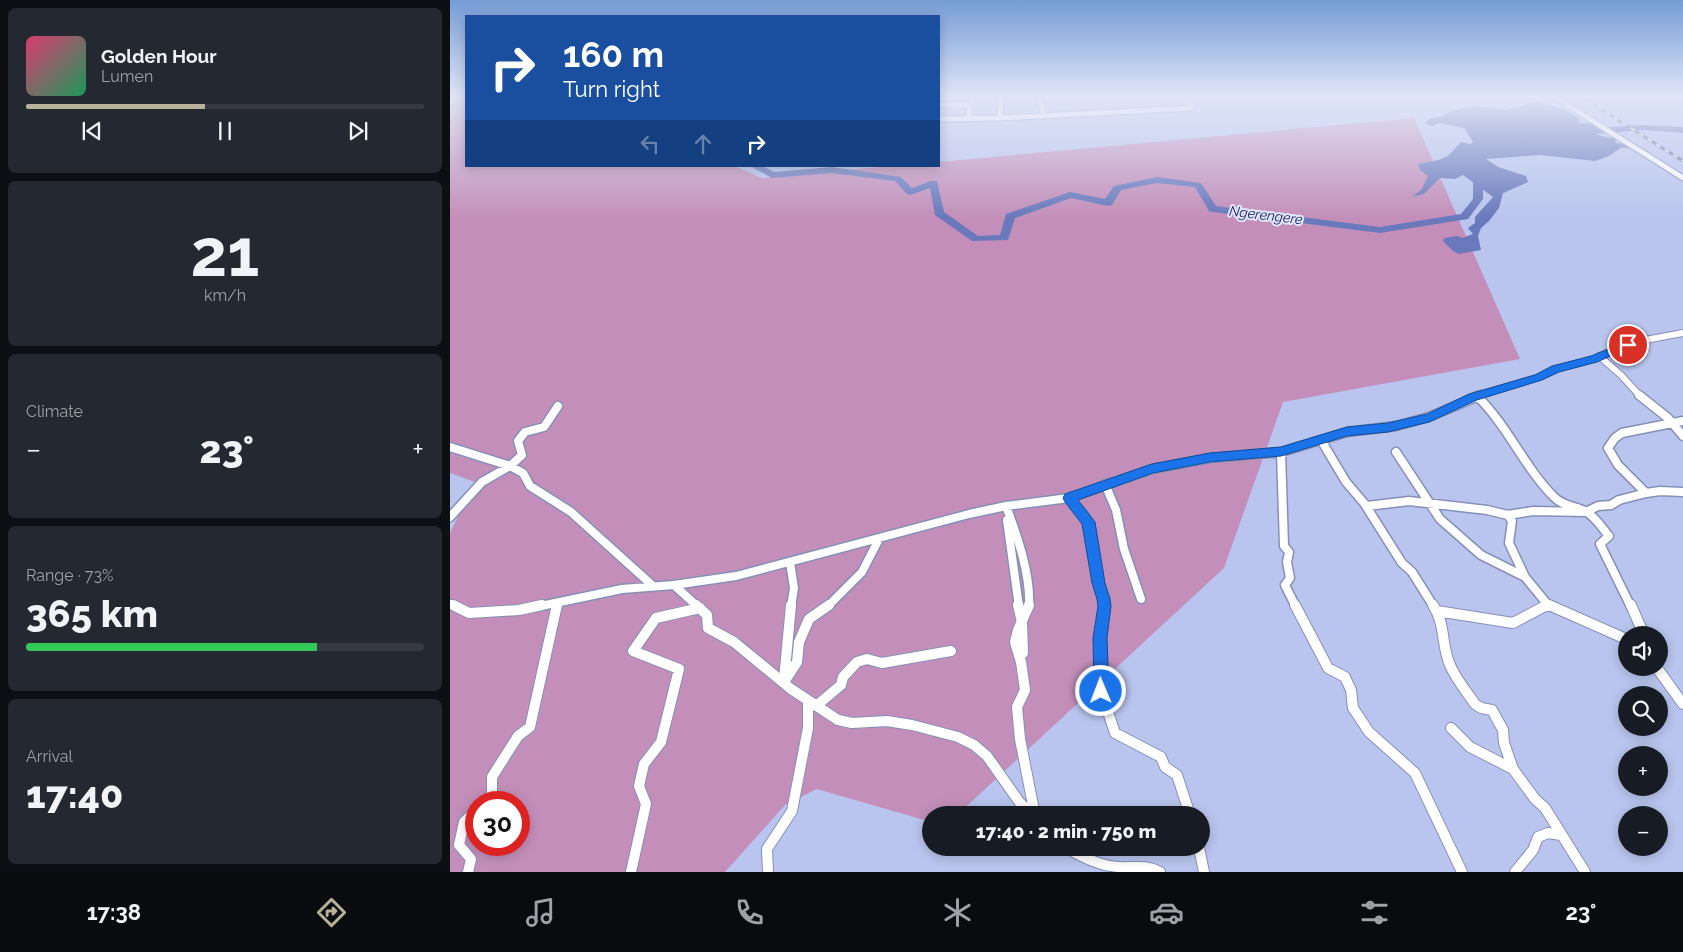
<!DOCTYPE html>
<html lang="en">
<head>
<meta charset="utf-8">
<style>
	body { margin:0; font-family:Raleway,sans-serif; background:#242831; color:#f1f3f6; height:100vh; display:flex; flex-direction:column; font-size:19px; white-space:nowrap }
	* { box-sizing:border-box; margin:0 }
	p { font-size:16px; color:#9ea1a6 }
	.icon { flex:none; width:28px; height:28px; fill:none; stroke:currentColor; stroke-width:2; stroke-linecap:round; stroke-linejoin:round }
	.map { position:relative; flex:1; overflow:hidden }
	.drawer { display:flex; flex-direction:column; gap:8px; padding:8px; background:#0d0f14; width:450px }
	.drawer>* { flex:none }
	.hud { position:absolute; left:15px; top:15px; width:475px; height:152px; border-radius:0px; box-shadow:0 2px 12px #0003; background:#1a4fa0; color:#fff; overflow:hidden }
	.buttons { position:absolute; left:1168px; top:626px; display:grid; gap:10px }
	.buttons a { display:grid; place-items:center; width:50px; height:50px; border-radius:50%; background:#171b24; box-shadow:0 2px 12px #0003; font-size:25px }
	.speed { position:absolute; left:15px; top:791px; display:flex; gap:10px; font-size:25px; font-weight:700; text-align:center }
	.speed>* { display:grid; place-content:center; width:65px; height:65px; border-radius:50%; background:#171b24; box-shadow:0 2px 12px #0003; line-height:1 }
	.speed .limit { border:8px solid #d22; background:#fff; color:#111 }
	.pin { position:absolute; display:grid; place-items:center; width:42px; height:42px; color:#fff; margin:-21px; border:2px solid #fff; border-radius:50%; box-shadow:0 1px 5px #0007 }
	.me { position:absolute; width:55px; margin:-28px; rotate:359deg; stroke-linejoin:round; filter:drop-shadow(0 0 4px #0008) }
	.turn { display:flex; align-items:center; gap:18px; height:105px; padding:0 15px; font-size:22px }
	.turn .icon { width:65px; height:65px; stroke-width:2.5 }
	.turn b { display:block; font-size:35px; line-height:42px }
	.lanes { display:flex; align-items:center; height:48px; padding:0 15px; background:#0003; justify-content:center; gap:25px; direction:ltr }
	.lanes .off { opacity:.35 }
	.big { font-size:38px; font-weight:800; line-height:1.1 }
	.drawer .card { flex:1; display:flex; flex-direction:column; justify-content:center; gap:8px; min-width:0; padding:0 18px; border-radius:8px; background:#242831 }
	.drawer .dial { align-items:center; gap:0 }
	.dial b { font-size:65px; line-height:1 }
	.song { display:flex; align-items:center; gap:15px }
	.cover { width:60px; height:60px; border-radius:8px; background:linear-gradient(135deg,hsl(340 70% 55%),hsl(150 70% 35%)) }
	.played { height:5px; border-radius:2px; background:linear-gradient(90deg,#b7b19c 45%,#363941 45%) }
	.keys { display:flex; justify-content:space-around; direction:ltr }
	.heat { display:flex; justify-content:space-between; align-items:center; font-size:28px; direction:ltr }
	.charge { height:8px; border-radius:4px; background:linear-gradient(90deg,#34c759 73%,#363941 0) }
	.trip { position:absolute; left:472px; top:806px; width:288px; height:50px; border-radius:25px; background:#171b24; box-shadow:0 2px 12px #0003; font-weight:800; line-height:50px; text-align:center }
	.tab-bar { display:flex; height:80px; justify-content:space-around; align-items:center; background:#090b0e; color:#9ea1a6 }
	.tab-bar .icon { width:35px; height:35px }
	.tab-bar .current { color:#b7b19c }
	.tab-bar b { font-size:22px; color:#f1f3f6 }
	main { display:flex; flex:1; min-height:0 }
	.map>svg:first-child { display:block }
	.green { fill:#c38fba; fill-rule:evenodd }
	.water { fill:#6979bb }
	.lines { fill:none; stroke-linecap:round; stroke-linejoin:round }
	.river { fill:#6979bb; fill-rule:evenodd }
	.street-far3-casing { stroke:#8590b7; stroke-width:7 }
	.street-far2-casing { stroke:#8590b7; stroke-width:8 }
	.street-far1-casing { stroke:#8590b7; stroke-width:11 }
	.street-casing { stroke:#8590b7; stroke-width:12 }
	.street-far3 { stroke:#fff; stroke-width:5 }
	.street-far2 { stroke:#fff; stroke-width:6 }
	.street-far1 { stroke:#fff; stroke-width:8 }
	.street { stroke:#fff; stroke-width:10 }
	.rail-casing { stroke:#6f7793; stroke-width:3 }
	.rail { stroke:#e0e6fc; stroke-width:2; stroke-dasharray:5; stroke-linecap:butt }
	.route { fill:#1a73e8; stroke:#114b97 }
	.labels { text-anchor:middle; dominant-baseline:central; stroke-width:4; stroke-linejoin:round; paint-order:stroke }
	.far-water-label { font-size:14px; font-style:italic; fill:#1a1d6c; stroke:#e0e6fc }
</style>
</head>
<body>
<main>
<section class="drawer">
<div class="card">
<div class="song"><i class="cover"></i><div><b>Golden Hour</b><p>Lumen</p></div></div>
<div class="played"></div>
<div class="keys"><svg class="icon" aria-label="previous" viewBox="0 0 24 24"><path d="M18 5L8 12l10 7zM5 5v14"/></svg><svg class="icon" aria-label="pause" viewBox="0 0 24 24"><path d="M8 5v14M16 5v14"/></svg><svg class="icon" aria-label="next" viewBox="0 0 24 24"><path d="M6 5l10 7-10 7zM19 5v14"/></svg></div>
</div>
<div class="card dial"><b>21</b><p>km/h</p></div>
<div class="card"><p>Climate</p>
<div class="heat"><a>−</a><b class="big">23°</b><a>+</a></div>
</div>
<div class="card"><p>Range · 73%</p><b class="big">365 km</b><div class="charge"></div></div>
<div class="card"><p>Arrival</p><b class="big">17:40</b></div>
</section>
<div class="map">
<svg width="1233" height="872" viewBox="0 0 1233 872">
	<rect width="100%" height="100%" fill="#b9c5ee"/>
	<!-- green -->
	<path class="green" d="M0,96H16V166H284L312,178L440,166H489V162L964,118L1070,359L833,402L774,568L507,815H481V822L367,789L335,805L275,872H0V533L25,482L0,473ZM26,802H69V845H26Z"/>
	<!-- water -->
	<path class="water" d="M1086,101L1113,109L1129,118V123L1146,124L1153,129L1142,130L1141,133L1160,138L1165,136L1168,138L1165,139L1166,143L1173,144L1180,149L1172,147L1159,156L1145,161L1090,155L1036,159L1048,167L1076,176L1078,182L1053,193L1049,208L1039,221L1031,228L1028,236L1031,250L1009,254L1003,251L993,241L994,238L1007,236L1012,238L1023,234L1018,228L1025,223V217L1043,197L1013,175L1005,179L990,178L974,194L962,197L972,189L978,176L970,170L968,164L989,160L998,156L1011,142L1020,144L1023,142L1014,128L990,123L982,126L975,123L979,119L992,116L1001,111L1014,108L1028,106L1057,110Z"/>
	<g class="lines">
		<!-- river -->
		<path class="river" d="M1192,125L1233,127V133L1192,130L1122,136L1118,133L1122,130Z
			M1028,165L1033,168V199L1018,219L930,233L763,212L759,211L745,187L707,183L671,190L662,205L658,206L621,198L565,218L558,240L522,241L485,215L480,188L460,195L457,194L445,181L382,173L322,178L300,166H313L324,172L382,167L451,177L462,188L481,181H487L494,212L528,236L550,235L556,214L620,192L655,199L664,186L707,177L751,183L766,206L930,227L1011,214L1023,199V168Z"/>
		<defs>
			<path id="street-far3" d="M590,96L593,116
				M1103,96L1233,178
				M489,105H520
				M550,118L551,96
				M489,119L550,118L742,108L738,96
				M518,119L522,96"/>
			<path id="street-far2" d="M1149,356L1171,375L1190,396
				M1027,396L1089,377L1106,369L1144,359L1165,349L1190,341L1233,333"/>
			<path id="street-far1" d="M1189,395L1218,418L1233,436
				M1027,396C1058,426 1074,467 1104,497C1113,506 1124,506 1135,511C1145,516 1152,528 1159,536L1150,544L1181,607
				M871,440L896,482L914,503L952,563L962,572L984,607
				M0,447L60,466L73,473L80,486L121,512L203,586
				M831,452L834,546L839,552L837,562L840,578L835,585L846,607
				M946,452L990,519L1031,555L1075,577L1098,605L1102,607
				M655,484L666,510L674,549L691,599
				M1196,493L1168,465L1158,448L1165,438L1172,433L1233,421
				M619,498L635,516L643,543L648,583L654,607
				M556,506C567,535 581,575 579,607
				M917,506L959,501L1037,510L1058,515L1083,511L1136,512L1148,506L1161,505L1169,500L1196,493L1210,491L1233,492
				M1058,515L1062,521L1059,543L1075,577
				M0,517L32,482L60,466L72,455L68,441L75,432L94,427L108,406
				M557,520L569,607
				M340,562L344,588L341,607
				M224,585L248,607
				M0,604L6,607
				M86,607L172,589L224,585L286,576L519,514L556,506L619,498L702,469L760,458L831,452L897,432L946,426L979,417L1031,395
				M106,607L107,603
				M377,607L412,572L429,539
				M1095,607L1098,605"/>
			<path id="street" d="M3,605L19,613L69,610L92,605
				M246,605L257,615L258,628L284,642L341,689L388,720L402,723L437,721L462,725L508,737L524,745L537,756L570,803L583,815
				M568,605L572,622L573,653
				M579,605L568,630L565,642L571,662L575,690L567,707L570,739L585,815
				M654,605L650,638L651,691L665,733L711,757L715,767L727,775L740,815
				M845,605L878,668L895,677L901,690L903,708L919,732L965,773L1012,872
				M983,605C996,625 991,645 1000,665C1005,678 1017,692 1025,704L1031,708L1042,710L1053,730L1054,743L1063,769L1085,799L1095,808L1135,872
				M1099,605L1176,639
				M1181,605L1194,635
				M987,611L1063,623L1097,605
				M1207,668L1233,704
				M334,680L341,605
				M334,682L347,662L349,642L359,619L379,605
				M366,706L391,685L393,677L407,662L417,659L432,663L501,651
				M1001,728L1020,747L1063,769
				M37,802L42,798V777L68,736L80,727L107,605
				M617,848C632,857 650,866 668,867C684,868 695,864 710,872
				M749,848L754,872
				M18,872L21,859L9,845L14,822L26,811
				M181,872L196,804L189,786L194,764L211,742L229,669L183,651L206,618L250,608
				M318,872L317,849L342,811L358,728V702
				M1065,872L1083,850L1088,837L1098,833L1111,835"/>
		</defs>
		<!-- street-far3 casing -->
		<use href="#street-far3" class="street-far3-casing"/>
		<!-- street-far2 casing -->
		<use href="#street-far2" class="street-far2-casing"/>
		<!-- street-far1 casing -->
		<use href="#street-far1" class="street-far1-casing"/>
		<!-- street casing -->
		<use href="#street" class="street-casing"/>
		<!-- street-far3 -->
		<use href="#street-far3" class="street-far3"/>
		<!-- street-far2 -->
		<use href="#street-far2" class="street-far2"/>
		<!-- street-far1 -->
		<use href="#street-far1" class="street-far1"/>
		<!-- street -->
		<use href="#street" class="street"/>
		<defs>
			<path id="rail" d="M1130,96L1233,161"/>
		</defs>
		<!-- rail casing -->
		<use href="#rail" class="rail-casing"/>
		<!-- rail -->
		<use href="#rail" class="rail"/>
	</g>
	<!-- sky -->
	<linearGradient id="sky" x2="0" y2="1"><stop stop-color="#759cd6"/><stop offset="0.44" stop-color="#e0e5f7"/><stop offset="1" stop-color="#e0e5f7" stop-opacity="0"/></linearGradient>
	<rect width="1233" height="218" fill="url(#sky)"/>
	<!-- route -->
	<path class="route" d="M1178,341L1181,343V347L1147,362L1109,372L1092,380L1027,400L979,422L938,432L897,436L831,456L760,462L703,473L628,500L645,522L655,583L660,599L661,606L657,638L659,691L657,696L651,699L646,696L644,691L643,638L648,606L647,599L642,583L632,524L615,502L613,498L615,494L702,464L760,453L831,447L897,427L938,423L977,414L1019,394L1085,375L1102,366L1141,356Z"/>
	<g class="labels">
		<!-- far-water labels -->
		<g class="far-water-label">
			<text transform="translate(816 215) rotate(7)">Ngerengere</text>
		</g>
	</g>
</svg>
<div class="buttons">
<a><svg class="icon" aria-label="sound" viewBox="0 0 24 24"><path d="M4 9h4l5-4v14l-5-4H4zM17 9q2 3 0 6"/></svg></a>
<a><svg class="icon" aria-label="search" viewBox="0 0 24 24"><circle cx="10" cy="10" r="6"/><path d="M15 15l6 6"/></svg></a>
<a>+</a>
<a>−</a>
</div>
<div class="speed"><div class="limit">30</div></div>
<div class="pin" style="left:1178px;top:345px;background:#d93025"><svg class="icon" aria-label="arrive" viewBox="0 0 24 24"><path d="M6 21V4h12l-3 4 3 4H6"/></svg></div>
<svg class="me" style="left:651px;top:691px" viewBox="-20 -20 40 40"><circle r="17" fill="#1a73e8" stroke="#fff" stroke-width="3"/><path d="M0-11L8 9 0 5-8 9z" fill="#fff"/></svg>
<div class="trip">17:40 · 2 min · 750 m</div>
<div class="hud">
<div class="turn"><svg class="icon" aria-label="right" viewBox="0 0 24 24"><path d="M7 20v-9h11M14 6l5 5-5 5"/></svg><div><b>160 m</b>Turn right</div></div>
<div class="lanes"><svg class="icon off" aria-label="left" viewBox="0 0 24 24"><path d="M17 20v-9H6M10 6l-5 5 5 5"/></svg><svg class="icon off" aria-label="ahead" viewBox="0 0 24 24"><path d="M12 20V5M6 11l6-6 6 6"/></svg><svg class="icon" aria-label="right" viewBox="0 0 24 24"><path d="M7 20v-9h11M14 6l5 5-5 5"/></svg></div>
</div>
</div>
</main>
<nav class="tab-bar">
<b>17:38</b>
<svg class="icon current" aria-label="directions" viewBox="0 0 24 24"><path d="M12 3l9 9-9 9-9-9zM9 14v-3h6M13 9l2 2-2 2"/></svg>
<svg class="icon" aria-label="music" viewBox="0 0 24 24"><path d="M9 18V5l10-2v13"/><circle cx="6" cy="18" r="3"/><circle cx="16" cy="16" r="3"/></svg>
<svg class="icon" aria-label="phone" viewBox="0 0 24 24"><path d="M5 4h4l2 5-3 2q2 4 5 5l2-3 5 2v4C11 20 4 13 5 4z"/></svg>
<svg class="icon" aria-label="climate" viewBox="0 0 24 24"><path d="M12 3v18M4 7l16 10M4 17L20 7"/></svg>
<svg class="icon" aria-label="car" viewBox="0 0 24 24"><path d="M5 17H2v-5l4-1 3-4h7l3 4 3 1v5h-3M9 17h6M6 11h13"/><circle cx="7" cy="17" r="2"/><circle cx="17" cy="17" r="2"/></svg>
<svg class="icon" aria-label="filters" viewBox="0 0 24 24"><path d="M4 7h16M4 17h16"/><circle cx="9" cy="7" r="2"/><circle cx="15" cy="17" r="2"/></svg>
<b>23°</b>
</nav>
</body>
</html>
